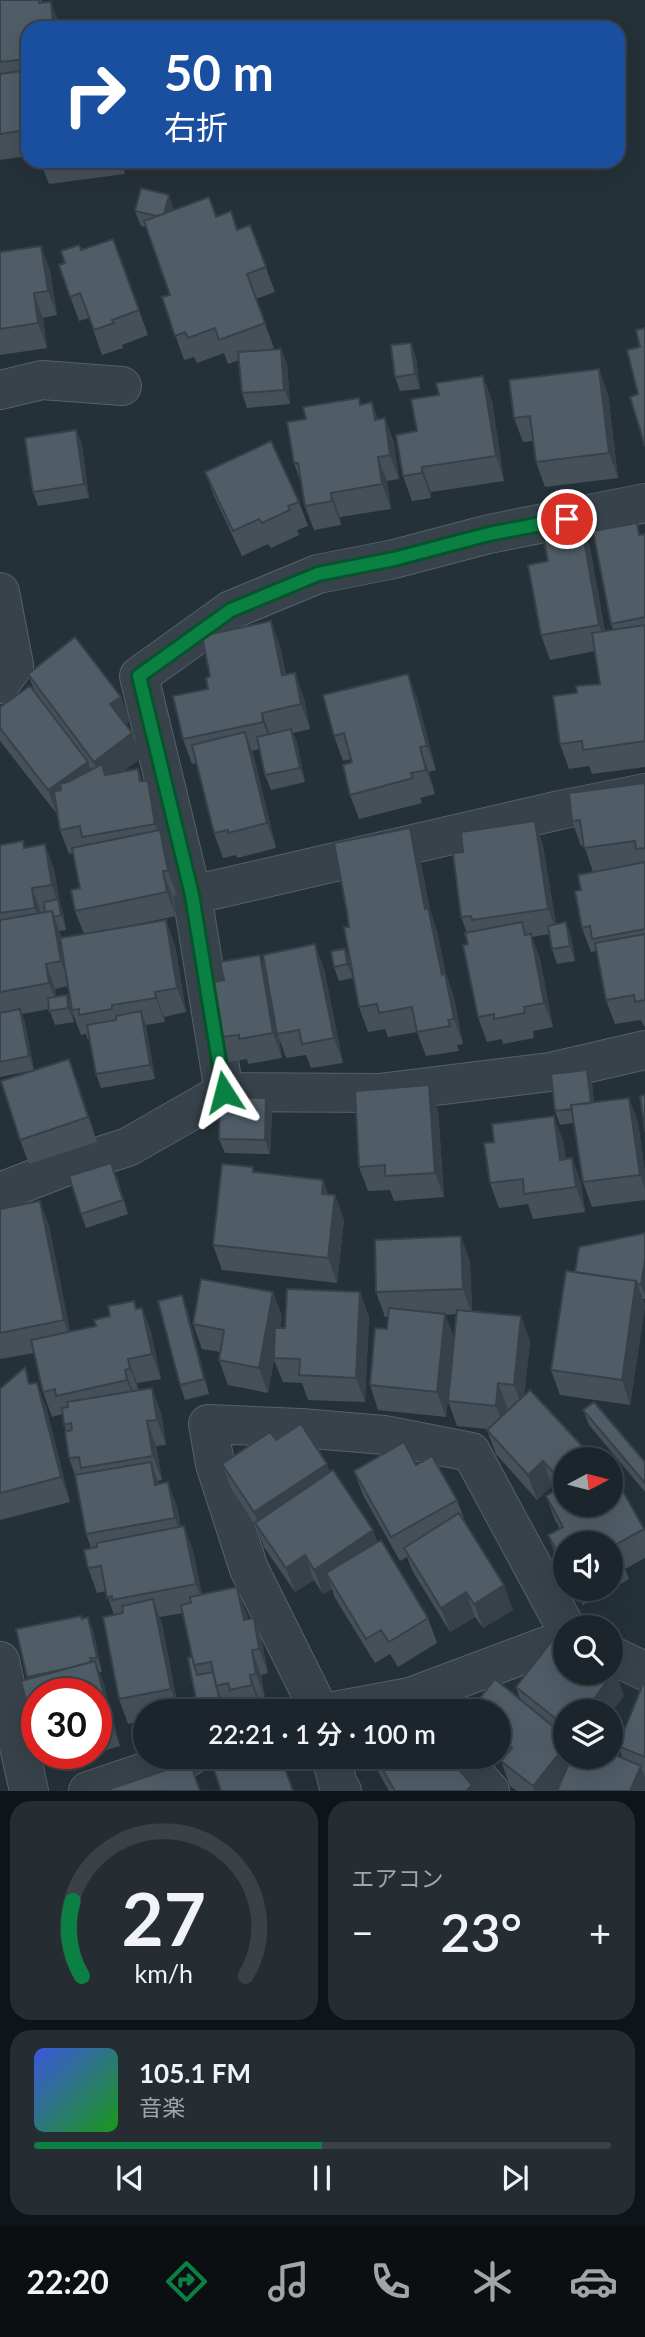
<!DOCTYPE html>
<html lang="ja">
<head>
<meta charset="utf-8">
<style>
	body { margin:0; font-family:Lato,"Noto Sans JP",sans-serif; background:#252d33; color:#f1f3f6; height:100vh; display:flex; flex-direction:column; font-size:26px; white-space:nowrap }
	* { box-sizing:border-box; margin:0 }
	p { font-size:23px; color:#a0a5a9 }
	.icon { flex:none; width:38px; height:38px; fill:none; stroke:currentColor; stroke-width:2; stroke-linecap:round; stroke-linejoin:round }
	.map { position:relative; height:1791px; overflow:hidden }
	.drawer { display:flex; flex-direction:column; gap:10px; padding:10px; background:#0f1418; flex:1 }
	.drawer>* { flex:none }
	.guide { position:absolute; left:21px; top:21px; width:604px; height:147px; border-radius:21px; box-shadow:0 7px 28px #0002,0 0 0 2px #3a4247; background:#1a4fa0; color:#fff; overflow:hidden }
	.needle { width:46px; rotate:83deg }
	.buttons { position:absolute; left:553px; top:1447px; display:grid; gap:14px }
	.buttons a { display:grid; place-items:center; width:70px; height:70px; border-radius:50%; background:#1c252b; box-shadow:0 7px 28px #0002,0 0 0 2px #3a4247; font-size:35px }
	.speed { position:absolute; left:21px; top:1678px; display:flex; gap:14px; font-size:35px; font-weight:700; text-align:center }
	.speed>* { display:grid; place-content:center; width:91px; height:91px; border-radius:50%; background:#1c252b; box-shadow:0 7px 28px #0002,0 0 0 2px #3a4247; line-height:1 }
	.speed .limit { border:10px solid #d22; background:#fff; color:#111 }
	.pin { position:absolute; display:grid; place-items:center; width:60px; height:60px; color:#fff; margin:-30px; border:4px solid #fff; border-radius:50%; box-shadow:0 2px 7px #0007 }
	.me { position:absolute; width:77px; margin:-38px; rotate:351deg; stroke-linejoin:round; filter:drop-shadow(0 0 5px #0008) }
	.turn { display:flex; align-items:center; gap:24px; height:147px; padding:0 28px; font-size:32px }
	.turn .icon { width:91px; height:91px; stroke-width:2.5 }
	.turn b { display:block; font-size:49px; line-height:60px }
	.big { font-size:52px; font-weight:600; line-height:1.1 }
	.drawer .widget { flex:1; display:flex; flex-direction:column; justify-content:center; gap:10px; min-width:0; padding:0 24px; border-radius:21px; background:#252d33 }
	.drawer .dial { align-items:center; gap:0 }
	.dial svg { height:182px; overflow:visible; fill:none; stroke:#3a4247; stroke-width:7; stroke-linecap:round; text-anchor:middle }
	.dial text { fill:#f1f3f6; stroke:none }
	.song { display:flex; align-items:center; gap:21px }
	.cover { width:84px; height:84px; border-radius:10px; background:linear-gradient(135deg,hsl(230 70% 55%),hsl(120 70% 35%)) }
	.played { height:7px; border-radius:4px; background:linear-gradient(90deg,#0b8043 50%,#3a4247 50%) }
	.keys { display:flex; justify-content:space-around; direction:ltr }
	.heat { display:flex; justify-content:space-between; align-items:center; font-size:38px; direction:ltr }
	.drawer .tiles { flex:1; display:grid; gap:10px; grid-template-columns:1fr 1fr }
	.widget:last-child { grid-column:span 2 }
	.trip { position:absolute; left:133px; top:1699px; width:378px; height:70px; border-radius:35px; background:#1c252b; box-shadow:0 7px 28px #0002,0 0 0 2px #3a4247; font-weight:600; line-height:70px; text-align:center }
	.tabs { display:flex; height:112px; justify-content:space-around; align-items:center; background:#0b0f11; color:#a0a5a9 }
	.tabs .icon { width:49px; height:49px }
	.tabs .on { color:#0b8043 }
	.tabs b { font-size:32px; color:#f1f3f6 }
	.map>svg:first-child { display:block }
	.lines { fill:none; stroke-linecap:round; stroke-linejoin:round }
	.minor-casing { stroke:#566067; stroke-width:40 }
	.minor { stroke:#38424a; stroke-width:38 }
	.wall { fill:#455059; fill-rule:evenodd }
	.shaded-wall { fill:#384148 }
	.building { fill:#505d67; stroke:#384148; stroke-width:2 }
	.route-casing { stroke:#07532c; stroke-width:18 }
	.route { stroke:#0b8043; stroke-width:12 }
</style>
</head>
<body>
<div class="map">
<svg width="645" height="1791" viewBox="0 0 645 1791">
	<rect width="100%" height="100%" fill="#253139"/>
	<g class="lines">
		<defs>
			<path id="minor" d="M0,390L42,380L122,386
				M0,592L14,665L0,684
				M192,895L560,810L645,793
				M224,1092L192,895L139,676L231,610L318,574L394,559L489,534L645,503
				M0,1192L62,1168L128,1147L224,1092L379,1093L550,1072L645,1050
				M611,1655L645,1671
				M0,1661L29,1791
				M320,1712L249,1569L215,1464L208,1424L301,1428L384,1435L471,1452L566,1628
				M329,1712L410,1697L565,1639
				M331,1757L338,1784L342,1791
				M459,1757L490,1791
				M88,1791L189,1757"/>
		</defs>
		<!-- minor casing -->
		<use href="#minor" class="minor-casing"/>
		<!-- minor -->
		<use href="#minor" class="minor"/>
	</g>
	<!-- wall -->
	<path class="wall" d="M0,0H41L60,28H28V156L0,160Z
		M40,161H128L129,170H124L125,174L49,184Z
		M174,209V210L216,217L231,211L238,230L250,225L275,292L256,299L274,348L267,350L281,349L287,364L290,404L247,408L242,393L239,360L228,364L224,353L197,363L194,357L184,360L162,297L170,295L146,227L141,226L135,211Z
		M113,239L148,335L122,345L123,348L102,355L89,318L79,321L59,265Z
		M0,252L50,270L57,315L43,318L47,348L0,355Z
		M416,357L420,389L400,391L395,377Z
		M483,376L492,401L504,481L431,492V498L412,501L403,476L417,431L439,395Z
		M608,394L618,478L545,487L536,462L533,441L523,442L514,418Z
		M362,404L378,419L385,418L394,443L399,479L387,481L391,509L340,517L341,525L314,530L305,506L301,483L294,463L306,419Z
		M76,430L82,445L89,498L38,506L33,492Z
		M205,472L299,502L308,526L297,530L299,535L271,548L268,544L242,556L214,496Z
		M581,523L590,548L605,631L613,630L611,624L641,535L645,534V767L592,774L589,766L569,769L560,744L577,693L600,684L595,651L550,660L541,635L548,561Z
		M280,646L286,675L304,698L310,729L293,733L297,743L305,782L271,790L265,775L259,749L252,751L276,848L237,858L236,855L223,858L214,833L196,763L192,764L183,739L208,689L210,676Z
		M28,674L121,697L130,721L126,724L141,758L122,772L138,769L142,781H148L157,805L162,837L169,855L177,895L172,896L176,916L114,929L175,945L186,1012L164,1017L165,1022L146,1025L155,1079L101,1088L96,1074L89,1039L88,1040L86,1034L81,1035L72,1011L74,1022L55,1025L49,1009L22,1014L25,1023L34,1070L0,1077V845L25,847L54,869L60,904L63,913L66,930L59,931L61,938L84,934L75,911L80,888L73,853L69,854L60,830L58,814H57L0,741V707L34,690ZM68,986L72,1008L67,995L56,996L55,989Z
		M417,698L436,770L429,772L435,794L420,798L422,803L359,819L350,795L352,762L351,759L343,761L334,736Z
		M645,783V1026H644L641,1020L615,1024L606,1000L596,951L591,952L582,928L581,890L593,872L584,845L581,846L572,821Z
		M535,821L543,846L556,924L571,936L575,961L557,964L552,949L549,934L532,937L540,959L553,1027L533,1031L534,1038L503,1044L502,1039L487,1042L478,1017L468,944L467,933L461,917L463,852Z
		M419,853L430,910L437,932L446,974L454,998L463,1044L457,1045L459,1051L426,1056L417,1032L388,1037L385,1029L368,1032L359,1007L349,927Z
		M260,955L266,971L324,969L343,1063L311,1068L306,1055L286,1058L279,1038L282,1058L248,1064L247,1059L223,1063L214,1038Z
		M351,963L353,978L339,981L334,967Z
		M587,1070L592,1084L594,1102L638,1122L645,1173V1200L592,1207L583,1182L574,1123L560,1125L555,1111Z
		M78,1083L97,1142L29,1164L20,1140Z
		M438,1110L444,1197L394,1201L390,1190L368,1191L359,1167Z
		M272,1112L270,1154L225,1153L219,1139Z
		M563,1140L566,1159L572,1158L581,1183L585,1212L533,1219L528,1204L499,1208L490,1183Z
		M253,1167L255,1172L323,1180L328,1194L335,1195L344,1220L337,1283L222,1270L213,1245Z
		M117,1177L128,1214L86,1228L81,1214Z
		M40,1201L49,1226L70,1331L96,1326L142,1308L151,1332L161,1379L137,1383L139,1390L161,1412L166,1445L156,1446L162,1480L158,1481L159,1484L177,1507L181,1527L184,1526L193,1551L202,1595L246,1612L248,1619L254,1618L262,1643L268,1673L261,1675L265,1698L259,1700L261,1710L253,1712H237L236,1707L225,1710V1712H198L188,1658L192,1657L183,1613L159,1617L162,1624L179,1712H145V1720L128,1724L119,1699L114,1615L106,1591L97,1593L88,1568L91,1548L86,1534L75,1475L69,1458L66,1432L62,1414L52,1417L43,1392L34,1353L0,1359V1209Z
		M645,1233V1299H643L645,1305L630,1405L560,1395L551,1370L575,1272Z
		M470,1261L472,1311L530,1341L524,1395L583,1447L587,1460H565L644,1529L645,1532V1558L625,1569L629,1579L583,1605L574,1589H611V1544H565V1574L557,1559L548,1535L560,1529L555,1520L546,1496L556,1490L552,1486L537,1500L496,1454L487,1430L488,1429L457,1426L448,1401L456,1314L445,1315L454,1338L446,1417L378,1410L370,1385L387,1329L388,1317H385L376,1292Z
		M273,1292L282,1317L280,1328H285L360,1292L369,1317L365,1402L308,1400L302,1383L283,1382L274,1360L268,1393L228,1385L219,1360L220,1352L202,1349L193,1324Z
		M187,1309L209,1394L185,1400L180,1385Z
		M31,1384L46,1407L70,1502L0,1520V1389Z
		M583,1410L645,1462V1492L589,1425Z
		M276,1440L330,1472L428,1618L437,1643L398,1667L390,1654L375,1663L335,1598L332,1589L323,1594L314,1580L295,1592L264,1547L257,1528L231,1488L222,1464Z
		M416,1465L457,1500L466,1524L513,1610L483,1628L475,1617L450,1632L413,1572L407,1557L400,1561L363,1495L354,1471Z
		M88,1617L93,1631L102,1672H99L104,1685L120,1746L96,1753V1694H37V1737L34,1730L28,1679L16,1629Z
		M645,1684V1791H517L510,1786L501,1761L504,1758L499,1754V1712L520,1699L516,1687L624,1696L565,1712V1757L578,1760L623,1758L618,1746Z
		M58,1754H93L61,1762Z
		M370,1757H448L472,1785L474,1791H389Z"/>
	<!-- shaded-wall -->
	<path class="shaded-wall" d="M51,2L60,26V28H54L53,26Z
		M169,195L174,209L168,232L163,218Z
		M41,246L50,270L57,315L48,291Z
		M34,293L43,318L47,348L38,323Z
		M411,343L416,357L420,389L415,374Z
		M281,349L287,364L290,404L284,390Z
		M599,369L608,394L618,478L609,453Z
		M483,376L492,401L504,481L496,456Z
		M372,402L381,427L375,420Z
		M385,418L394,443L399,479L390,455Z
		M76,430L82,445L89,498L84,484Z
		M378,457L387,481L391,509L382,484Z
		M422,467L431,492V498L422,473Z
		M331,493L340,517L341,525L332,501Z
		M581,523L590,548L608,649L599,625Z
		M271,621L280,646L291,700L282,675Z
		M295,673L304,698L310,729L301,704Z
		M408,674L417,698L436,770L427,746Z
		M121,697L130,721L119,729L110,704Z
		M262,713L271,738L272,746L263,722Z
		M291,729L297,743L305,782L300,768Z
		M245,732L254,756L276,848L267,823Z
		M132,733L141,758L103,786L94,762Z
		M420,747L429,772L435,794L426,770Z
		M88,762L97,787L57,814L48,790Z
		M148,781L157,805L162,837L169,855L177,895L168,871L162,844L155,824Z
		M535,821L543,846L557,933L548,909Z
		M410,828L419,853L430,910L437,932L446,974L454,998L463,1044L454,1019L425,909Z
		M45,844L54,869L60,904L63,913L66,930L52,885Z
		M163,871L172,896L176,916L167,892Z
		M32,888L41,913L44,932L35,908Z
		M52,911L61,935L70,986L61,961Z
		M166,920L175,945L186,1012L177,988Z
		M566,922L571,936L575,961L570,946Z
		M531,934L540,959L553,1027L544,1003Z
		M315,944L324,969L343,1063L334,1038Z
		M345,949L351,963L353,978L347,964Z
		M260,955L269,979L282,1058L273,1033Z
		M46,964L55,989L58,1007L49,983Z
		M155,992L164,1017L165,1022L156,998Z
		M67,995L72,1009L74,1022L68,1008Z
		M20,1009L25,1023L34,1070L29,1056Z
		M141,1011L146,1025L155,1079L150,1065Z
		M69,1059L78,1083L97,1142L88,1117Z
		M587,1070L592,1084L596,1120L591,1106Z
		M429,1085L438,1110L444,1197L435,1173Z
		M266,1098L272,1112L270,1154L265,1140Z
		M629,1098L638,1122L645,1173V1189L640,1175Z
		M554,1116L563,1140L569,1184L560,1160Z
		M572,1158L581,1183L585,1212L576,1187Z
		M323,1180L332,1204L322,1194Z
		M335,1195L344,1220L337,1283L328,1258Z
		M40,1201L49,1226L73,1345L64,1320Z
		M461,1236L470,1261L472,1314L463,1289Z
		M645,1260V1295L641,1285Z
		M636,1281L645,1305V1308L630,1405L622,1380Z
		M273,1292L282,1317L275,1358H274V1360L268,1393L259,1368Z
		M360,1292L369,1317L365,1402L356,1378Z
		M182,1295L187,1309L209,1394L204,1379Z
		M142,1308L151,1332L161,1379L152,1354Z
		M445,1314L454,1338L446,1417L437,1392Z
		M521,1316L530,1341L523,1409L514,1385Z
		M128,1359L137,1383L139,1393L130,1368Z
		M125,1370L134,1394L136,1405L127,1380Z
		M37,1383L46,1407L70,1502L61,1477Z
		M498,1383L507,1407L505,1431L496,1406Z
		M152,1388L161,1412L166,1445L157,1420Z
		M147,1421L156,1446L162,1480L153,1456Z
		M583,1447L587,1460H569Z
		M543,1461L552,1486L537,1500L528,1475Z
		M151,1462L160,1487L155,1485Z
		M565,1463V1496L563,1498L554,1473Z
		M327,1464L336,1488L261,1531L254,1512Z
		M168,1482L177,1507L184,1543L175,1518Z
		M184,1526L193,1551L205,1608L196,1584Z
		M373,1530L382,1555L326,1573L332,1589L323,1594L314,1570Z
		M305,1555L314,1580L295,1592L286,1568Z
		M504,1585L513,1610L483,1628L474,1604Z
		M237,1587L246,1612L253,1645L244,1620Z
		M466,1592L475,1617L450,1632L441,1608Z
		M153,1599L162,1624L179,1712L171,1689Z
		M88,1617L93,1631L102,1672L97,1658Z
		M254,1618L262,1643L268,1673L259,1649Z
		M252,1650L261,1675L265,1698L256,1674Z
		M95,1661L104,1685L120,1746L111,1722Z
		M615,1671L624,1696L611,1713V1712H584Z
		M250,1675L259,1700L261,1710L252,1685Z
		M565,1746V1757H577L579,1764L557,1791H534L533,1786Z
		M641,1766L645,1777V1791H630Z
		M472,1785L474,1791H466Z"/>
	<!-- building -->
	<path class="building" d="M0,0H39V3L51,2L53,26H43V28H28V59L0,62Z
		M28,70V130L0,134V74Z
		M141,188L169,195L164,214L157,216L135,211Z
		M209,197L216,217L231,211L237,230L250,225L266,267L247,274L265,323L219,340L215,328L188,338L185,332L175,336L162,297L170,295L144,221Z
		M113,239L139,310L112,320L114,323L94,330L80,293L70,297L59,265L65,263L61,251L79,245L81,250Z
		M41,246L48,291L34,293L38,323L0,329V252Z
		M645,328V446L630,397L638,394L627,350L640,347L636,330Z
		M411,343L415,374L395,377L391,345Z
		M281,349L284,390L242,393L238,352Z
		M599,369L609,453L536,462L530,416L514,418L509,380Z
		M483,376L496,456L422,467V473L403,476L396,435L417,431L411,399L439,395L436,383Z
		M359,398L360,405L372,402L375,420L385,418L390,455L378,457L382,484L331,493L332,501L305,506L298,463H294L287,422L306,419L303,407Z
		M76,430L84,484L33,492L25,438Z
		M271,441L299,502L288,506L290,510L262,523L259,519L233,531L205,472Z
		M581,523L599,625L541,635L528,565L548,561L542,531Z
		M637,523L639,535L645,534V617L611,624L593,531Z
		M271,621L282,675L295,673L301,704L262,713L263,722L183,739L173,696L208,689L206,678L210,676L202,636Z
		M645,625V741L583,750L582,741L560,744L553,696L577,693L576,686L600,684L592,633Z
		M75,637L121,697L110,704L132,733L94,762L28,674Z
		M408,674L427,746L420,747L426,770L411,773L413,778L350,795L343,765L352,762L344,733L334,736L323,695Z
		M30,686L88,762L48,790L0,728V707Z
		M291,729L300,768L265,775L257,737Z
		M245,732L267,823L228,833V830L214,833L192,745Z
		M102,764L105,775L138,769L140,781H148L155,824L82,837L80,826L60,830L54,792L61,790L60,784L68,782Z
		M645,783V848L636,849L635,841L584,848L580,820L572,821L569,793Z
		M535,821L548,909L472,920L471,916L461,917L453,853L463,852L461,832Z
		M410,828L425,909L428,907L442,975L445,973L454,1019L448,1020L450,1026L417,1032L412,1007L379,1013L377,1004L359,1007L344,927H349L347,912L334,843Z
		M160,830L168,871H163L167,892L75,911L71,890L80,888L72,848Z
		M23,841L24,848L45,844L52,885L32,888L35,908L0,913V845Z
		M645,862V929L592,939L590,926L582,928L575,891L581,890L578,875Z
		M58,899L61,915L54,917L52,911L45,912L44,902Z
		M52,911L61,961L46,964L49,983L0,992V920Z
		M166,920L177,988L155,992L156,998L112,1005V1009L79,1015V1009L72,1010L60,938Z
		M522,922L525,935L531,934L544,1003L524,1007L525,1013L494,1019V1014L478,1017L463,945L468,944L465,933Z
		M566,922L570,946L552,949L548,926Z
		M645,934V1000L635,1002L634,995L606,1000L595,943Z
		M315,944L334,1038L302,1044L299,1030L277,1034L263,955Z
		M345,949L347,964L334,967L331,951Z
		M260,955L273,1033L239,1039V1035L214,1038L205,984L224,980L220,962Z
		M67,995L68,1008L49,1011L48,998Z
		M20,1009L29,1056L0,1062V1013Z
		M141,1011L150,1065L96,1074L87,1025L116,1020V1016Z
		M69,1059L88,1117L20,1140L1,1081Z
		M587,1070L591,1103L571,1105L572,1109L555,1111L551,1074Z
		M429,1085L435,1173L385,1176V1165L359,1167L355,1091Z
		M645,1095V1132L640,1096Z
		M220,1097L266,1098L265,1140L219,1139Z
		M629,1098L640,1175L583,1182L571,1105Z
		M554,1116L560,1160L572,1158L576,1187L524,1194L523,1179L490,1183L484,1143L494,1142L492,1124Z
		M111,1163L123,1200L81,1214L69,1176Z
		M222,1164L253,1167V1172L323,1180L322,1194L335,1195L328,1258L213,1245Z
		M40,1201L64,1320L0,1333V1209Z
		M645,1233V1260L641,1285L638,1284L636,1281L575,1272L579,1247Z
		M461,1236L463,1289L376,1292L375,1240Z
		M566,1271L636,1281L622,1380L551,1370Z
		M201,1279L273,1292L259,1368L219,1360L224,1330L193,1324Z
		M287,1289L360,1292L356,1378L299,1375L300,1359L274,1358L275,1328H285Z
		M182,1295L204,1379L180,1385L158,1301Z
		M134,1301L136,1309L142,1308L152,1354L128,1359L130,1368L125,1370L127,1380L56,1396L55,1389L43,1392L31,1340L96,1326L94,1320L110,1316L108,1306Z
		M389,1308L445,1314L437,1392L370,1385L375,1328L387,1329Z
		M457,1310L521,1316L514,1385L498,1383L496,1406L448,1401Z
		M25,1367L29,1384L37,1383L61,1477L0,1493V1389Z
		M152,1388L157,1420L147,1421L153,1456L81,1468L79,1457L69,1458L65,1432L72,1430L71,1423L64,1425L62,1408L68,1407L67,1402Z
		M530,1390L583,1447L569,1460H565V1463L554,1473L543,1461L528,1475L487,1430Z
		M594,1402L645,1462V1483L583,1410Z
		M301,1424L327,1464L254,1512L222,1464L270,1432L276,1440Z
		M404,1442L416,1465L432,1456L457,1500L391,1537L354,1471Z
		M151,1462L155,1485L168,1482L175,1518L86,1534L75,1475Z
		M333,1470L373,1530L314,1570L305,1555L286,1568L255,1523Z
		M611,1470L644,1529L615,1545L620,1555L611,1560V1544H565V1565L548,1535L563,1527L546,1496L565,1485V1505H611Z
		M459,1513L504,1585L474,1604L466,1592L441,1608L404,1548Z
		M184,1526L196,1584L112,1600V1596L107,1598L101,1566L88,1568L84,1550L97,1547V1543Z
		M381,1540L428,1618L389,1642L381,1630L366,1639L326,1573Z
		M237,1587L244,1620L254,1618L259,1649L252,1650L256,1674L250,1675L252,1685L230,1690L228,1683L216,1686L211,1662L194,1665L181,1605L191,1603L190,1597Z
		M153,1599L171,1689L119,1699L103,1617L123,1613L122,1606Z
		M81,1616L82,1619L88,1617L97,1658H90L91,1662L69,1668L27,1677L16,1629Z
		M555,1637L565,1645V1673H611V1668L615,1671L584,1712H565V1726L516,1687Z
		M192,1657L197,1675L213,1672L221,1705L198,1710L188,1658Z
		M95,1661L111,1722L96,1726V1694H37V1729L34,1730L21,1681Z
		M495,1679L565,1736V1746L533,1786L501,1761L512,1748L499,1737V1712H469Z
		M643,1684H645V1757L618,1746Z
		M392,1702L397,1712H372Z
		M611,1753L641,1766L630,1791H557L569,1763L575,1765L579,1757H611Z
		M224,1757H281L293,1791H221L211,1761Z
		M375,1757H448L472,1785L466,1791H395Z
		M190,1762L200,1791H104Z"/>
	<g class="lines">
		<defs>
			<path id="route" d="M224,1092L192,895L139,676L231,610L318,574L394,559L489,534L567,519"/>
		</defs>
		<!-- route casing -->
		<use href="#route" class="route-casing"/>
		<!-- route -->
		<use href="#route" class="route"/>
	</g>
</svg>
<div class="buttons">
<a><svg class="needle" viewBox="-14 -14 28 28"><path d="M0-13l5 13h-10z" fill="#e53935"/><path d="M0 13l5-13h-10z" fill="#a0a5a9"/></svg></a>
<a><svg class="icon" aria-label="sound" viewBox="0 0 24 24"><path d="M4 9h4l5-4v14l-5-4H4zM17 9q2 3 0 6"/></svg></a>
<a><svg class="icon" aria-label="search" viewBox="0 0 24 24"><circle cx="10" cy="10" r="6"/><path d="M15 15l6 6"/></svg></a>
<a><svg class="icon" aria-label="layers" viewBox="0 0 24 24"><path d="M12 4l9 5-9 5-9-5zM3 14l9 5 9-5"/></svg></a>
</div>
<div class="speed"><div class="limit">30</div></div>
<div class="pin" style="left:567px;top:519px;background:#d93025"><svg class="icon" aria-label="arrive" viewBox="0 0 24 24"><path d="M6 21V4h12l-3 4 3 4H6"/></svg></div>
<svg class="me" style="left:224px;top:1092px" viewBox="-20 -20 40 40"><path d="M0-17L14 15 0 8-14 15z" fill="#0b8043" stroke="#fff" stroke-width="4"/></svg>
<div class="trip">22:21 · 1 分 · 100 m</div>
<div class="guide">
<div class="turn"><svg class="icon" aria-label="right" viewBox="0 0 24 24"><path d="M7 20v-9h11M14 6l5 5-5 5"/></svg><div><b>50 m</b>右折</div></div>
</div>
</div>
<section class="drawer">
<div class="tiles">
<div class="widget dial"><svg viewBox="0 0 100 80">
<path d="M14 69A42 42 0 1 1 86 69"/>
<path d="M14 69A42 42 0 0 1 10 36" stroke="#0b8043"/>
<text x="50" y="56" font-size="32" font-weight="700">27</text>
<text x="50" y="72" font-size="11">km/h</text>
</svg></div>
<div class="widget"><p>エアコン</p>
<div class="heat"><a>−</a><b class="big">23°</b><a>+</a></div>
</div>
<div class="widget">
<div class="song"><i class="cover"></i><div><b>105.1 FM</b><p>音楽</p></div></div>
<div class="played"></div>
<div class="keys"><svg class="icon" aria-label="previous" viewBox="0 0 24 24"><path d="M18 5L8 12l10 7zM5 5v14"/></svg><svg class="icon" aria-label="pause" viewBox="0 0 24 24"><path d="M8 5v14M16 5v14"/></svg><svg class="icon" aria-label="next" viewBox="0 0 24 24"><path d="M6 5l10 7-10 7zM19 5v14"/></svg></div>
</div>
</div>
</section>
<nav class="tabs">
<b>22:20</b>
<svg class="icon on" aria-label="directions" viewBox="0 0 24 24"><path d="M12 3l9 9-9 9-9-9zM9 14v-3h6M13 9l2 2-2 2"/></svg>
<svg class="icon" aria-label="music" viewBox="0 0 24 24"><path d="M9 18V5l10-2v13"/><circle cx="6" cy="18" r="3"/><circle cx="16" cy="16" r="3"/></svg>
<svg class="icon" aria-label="phone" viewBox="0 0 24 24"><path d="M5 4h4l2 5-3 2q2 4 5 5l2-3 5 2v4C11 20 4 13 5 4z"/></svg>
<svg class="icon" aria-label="climate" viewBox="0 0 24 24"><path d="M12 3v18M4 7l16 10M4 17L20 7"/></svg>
<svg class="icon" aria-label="car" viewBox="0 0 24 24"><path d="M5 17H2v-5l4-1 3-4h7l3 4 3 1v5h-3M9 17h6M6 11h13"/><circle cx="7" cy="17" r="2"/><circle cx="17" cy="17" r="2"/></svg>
</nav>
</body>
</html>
